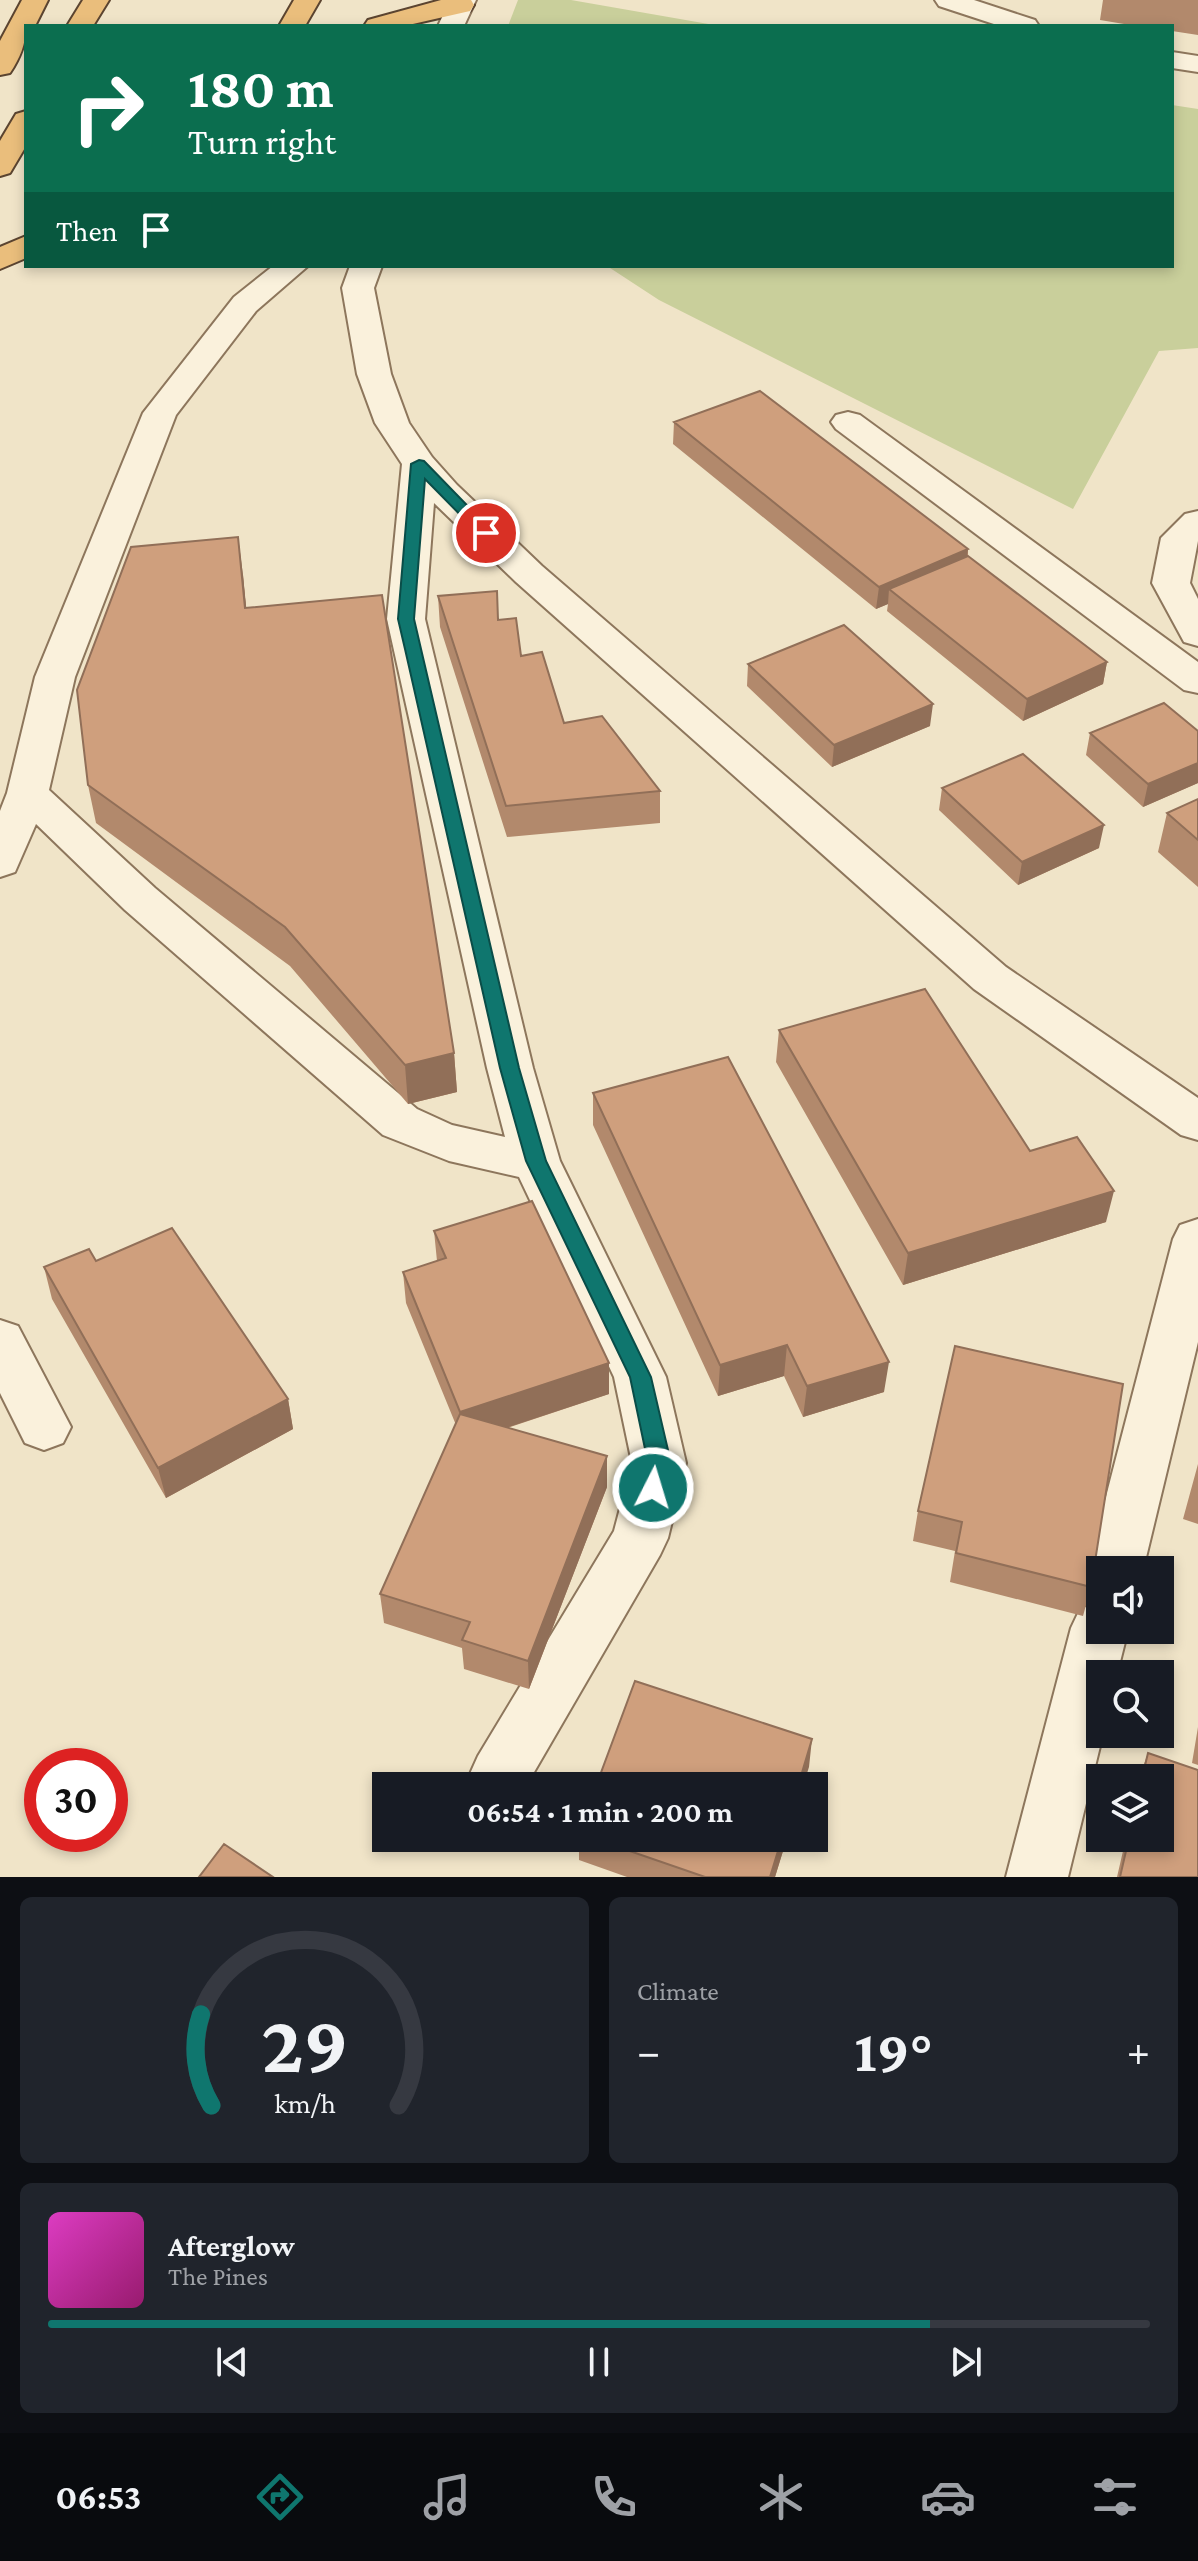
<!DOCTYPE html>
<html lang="en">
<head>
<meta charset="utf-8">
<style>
	body { margin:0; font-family:"Crimson Pro",serif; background:#20242c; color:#f1f3f6; height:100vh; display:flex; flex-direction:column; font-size:30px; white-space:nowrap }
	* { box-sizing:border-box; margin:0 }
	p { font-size:26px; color:#9ea1a6 }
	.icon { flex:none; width:44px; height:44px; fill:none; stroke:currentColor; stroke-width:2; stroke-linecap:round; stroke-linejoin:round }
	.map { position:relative; height:1877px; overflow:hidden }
	.panel { display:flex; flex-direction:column; gap:20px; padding:20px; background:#0d0f14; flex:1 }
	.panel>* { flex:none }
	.guide { position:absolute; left:24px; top:24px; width:1150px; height:244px; border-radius:0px; box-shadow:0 4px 12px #0003; background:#0b6e4f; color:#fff; overflow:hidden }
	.fabs { position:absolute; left:1086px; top:1556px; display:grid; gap:16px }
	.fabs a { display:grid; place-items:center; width:88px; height:88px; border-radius:0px; background:#171b24; box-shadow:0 4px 12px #0003; font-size:40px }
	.speed { position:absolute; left:24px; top:1748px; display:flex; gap:16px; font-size:40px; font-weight:700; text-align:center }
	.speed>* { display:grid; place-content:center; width:104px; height:104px; border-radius:50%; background:#171b24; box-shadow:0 4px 12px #0003; line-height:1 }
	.speed .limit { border:12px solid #d22; background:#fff; color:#111 }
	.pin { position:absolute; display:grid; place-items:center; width:68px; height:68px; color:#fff; margin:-34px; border:4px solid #fff; border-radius:50%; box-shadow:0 2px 8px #0007 }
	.me { position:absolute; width:88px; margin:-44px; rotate:5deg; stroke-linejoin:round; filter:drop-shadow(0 0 6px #0008) }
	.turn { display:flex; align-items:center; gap:28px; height:168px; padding:0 32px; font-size:36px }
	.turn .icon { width:104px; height:104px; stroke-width:2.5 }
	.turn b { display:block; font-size:56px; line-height:68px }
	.then { display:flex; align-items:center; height:76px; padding:0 32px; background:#0003; gap:16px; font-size:30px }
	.big { font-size:60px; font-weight:700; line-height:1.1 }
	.panel .card { flex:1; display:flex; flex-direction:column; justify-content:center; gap:12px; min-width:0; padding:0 28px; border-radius:12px; background:#20242c }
	.panel .dial { align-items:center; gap:0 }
	.dial svg { height:208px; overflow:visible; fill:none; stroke:#363941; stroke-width:7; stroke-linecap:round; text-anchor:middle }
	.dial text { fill:#f1f3f6; stroke:none }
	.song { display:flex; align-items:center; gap:24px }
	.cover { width:96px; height:96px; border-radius:12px; background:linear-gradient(135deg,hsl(310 70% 55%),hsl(320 70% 35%)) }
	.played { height:8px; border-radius:4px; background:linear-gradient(90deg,#0f766e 80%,#363941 80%) }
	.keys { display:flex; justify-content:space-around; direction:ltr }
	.heat { display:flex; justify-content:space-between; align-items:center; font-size:44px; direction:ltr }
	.panel .tiles { flex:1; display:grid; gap:20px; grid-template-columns:1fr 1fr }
	.card:last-child { grid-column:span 2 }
	.trip { position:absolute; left:372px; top:1772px; width:456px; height:80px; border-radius:0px; background:#171b24; box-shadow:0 4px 12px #0003; font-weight:700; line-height:80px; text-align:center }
	.dock { display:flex; height:128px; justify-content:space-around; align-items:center; background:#090b0e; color:#9ea1a6 }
	.dock .icon { width:56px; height:56px }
	.dock .current { color:#0f766e }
	.dock b { font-size:36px; color:#f1f3f6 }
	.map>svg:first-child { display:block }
	.green { fill:#c9cf9b }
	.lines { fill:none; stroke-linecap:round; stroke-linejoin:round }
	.minor-casing { stroke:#8d765c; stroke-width:4 }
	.trunk-casing { stroke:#5b4430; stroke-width:4 }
	.minor { fill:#faf1dc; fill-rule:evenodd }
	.trunk { fill:#eabe7c; fill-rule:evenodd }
	.wall { fill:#b2896c }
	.shaded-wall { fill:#916f58 }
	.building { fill:#cf9f7d; stroke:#916f58; stroke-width:2 }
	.route { fill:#0f766e; stroke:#0a4d48; stroke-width:2 }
</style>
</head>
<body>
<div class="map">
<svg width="1198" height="1877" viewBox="0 0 1198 1877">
	<rect width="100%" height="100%" fill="#f0e4c8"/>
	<!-- green -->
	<path class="green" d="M518,0H571L720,26H508Z
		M1172,105L1198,109V348L1159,351L1073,509L659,300L607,266H1172Z"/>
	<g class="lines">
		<defs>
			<path id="minor" d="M450,0H476L464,26H438Z
				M935,0H974L1035,20L1039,26H1000L939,6Z
				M1172,52L1198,56V72L1172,68Z
				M273,266H308L256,311L176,415L75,677L49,790L155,888L417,1109L452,1125L505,1137L487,1068L387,619L402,464L375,423L357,374L342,288L350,266H382L374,288L391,374L409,423L432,457L457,485L542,566L1006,967L1198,1098V1140L1181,1135L974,989L516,582L434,503L425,619L533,1068L560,1161L666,1377L686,1463L668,1538L660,1555L526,1786H473L469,1776L478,1756L614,1531L632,1463L614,1377L519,1177L449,1161L383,1135L125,910L36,824L15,872L0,877V811L7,793L35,677L143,413L234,297Z
				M848,412L860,415L1198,662V693L1184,690L836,429L831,422L836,415Z
				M1198,511V541L1190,583L1198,599V646L1184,642L1152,583L1161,538L1185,514Z
				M1198,1219V1342L1143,1570H1100V1590L1095,1588L1087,1570L1173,1239L1180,1225Z
				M0,1320L18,1326L71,1427L63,1443L44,1450L25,1443L0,1393Z
				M1100,1602V1630H1128L1117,1674H1100V1734H1103L1068,1877H1006L1071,1628L1080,1609Z"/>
			<path id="trunk" d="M22,0H48L35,26H26C26,44 20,58 10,73L0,75V41Z
				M83,0H109L93,26H67Z
				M294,0H320L305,26H279Z
				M441,0H471L474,5L470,11L404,26H364L368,20Z
				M26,111V146L10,173L0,176V141L16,114Z
				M26,236V258L0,269V247Z"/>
		</defs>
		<!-- minor casing -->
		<use href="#minor" class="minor-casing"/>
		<!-- trunk casing -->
		<use href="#trunk" class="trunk-casing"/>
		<!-- minor -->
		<use href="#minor" class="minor"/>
		<!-- trunk -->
		<use href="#trunk" class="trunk"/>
	</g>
	<!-- wall -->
	<path class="wall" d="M1103,0H1198V35L1172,31V26H1136L1100,20Z
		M674,422L968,549V556L1107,662L1103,684L1023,721L887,611L888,604L876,609L673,444Z
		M243,575L246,608L454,1053L457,1092L408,1104L290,966L96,823L88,785Z
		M438,596L498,620L564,723L660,791V823L507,837L440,627Z
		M748,664L930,726L832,767L747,686Z
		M1198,731V783L1143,807L1086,755L1090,733Z
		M942,788L1099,848L1018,885L939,810Z
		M1198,799V887L1158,852L1167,813Z
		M779,1030L1030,1151L1106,1222L903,1285L776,1062Z
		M593,1093L884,1392L803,1417L784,1376L718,1396L593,1125Z
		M434,1231L609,1394L507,1428L607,1487L529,1689L464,1669L462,1648L384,1623L380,1594L456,1425L406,1303L403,1272L437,1261Z
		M96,1261L288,1399L293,1429L166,1498L52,1299L44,1267Z
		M955,1346L1091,1587L1083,1616L950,1582L955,1551L913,1541L918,1511Z
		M1198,1464V1524L1183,1519Z
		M1198,1727V1765L1192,1763Z
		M1148,1753L1198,1770V1877H1117L1126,1838H1160V1778H1139Z
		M579,1838H787L775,1877H627L579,1860Z"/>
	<!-- shaded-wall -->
	<path class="shaded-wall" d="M238,537L243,575L250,646L245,608Z
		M968,549L965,571L889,589L888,604L876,609L879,587Z
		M1107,662L1103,684L1023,721L1027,699Z
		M933,704L930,726L832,767L834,745Z
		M1198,763V783L1143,807L1148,784Z
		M1104,825L1099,848L1018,885L1022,862Z
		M454,1053L457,1092L408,1104L405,1065Z
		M1114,1191L1106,1222L903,1285L908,1253Z
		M787,1345L784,1376L718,1396L720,1365Z
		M889,1362L884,1392L803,1417L807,1386Z
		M609,1363V1394L463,1442L460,1412Z
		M288,1399L293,1429L166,1498L158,1468Z
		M607,1456V1487L529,1689L528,1661Z
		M812,1739L809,1767L803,1786H798Z
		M782,1838H787L775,1877H770Z"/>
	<!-- building -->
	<path class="building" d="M760,391L968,549L879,587L674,422Z
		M238,537L245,608L382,595L454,1053L405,1065L285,927L88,785L77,690L131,547Z
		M968,556L1107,662L1027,699L889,589Z
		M497,591L498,620L516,618L521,656L542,652L564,723L602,716L660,791L506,806L438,596Z
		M844,625L933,704L834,745L748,664Z
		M1164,703L1198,731V763L1148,784L1090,733Z
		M1023,754L1104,825L1022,862L942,788Z
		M1198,799V840L1167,813Z
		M925,989L1030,1151L1077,1137L1114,1191L908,1253L779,1030Z
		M728,1057L889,1362L807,1386L787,1345L720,1365L593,1093Z
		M532,1201L609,1363L460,1412L403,1272L446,1258L434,1231Z
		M172,1228L288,1399L158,1468L44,1267L89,1249L96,1261Z
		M955,1346L1123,1384L1091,1587L956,1553L962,1522L918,1511Z
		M460,1414L607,1456L528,1661L462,1640L470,1622L380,1594Z
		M635,1681L812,1739L798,1786H596Z
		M1148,1753L1198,1770V1877H1120L1129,1838H1160V1778H1142Z
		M592,1838H782L770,1877H705Z
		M224,1844L273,1877H199Z"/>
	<!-- route -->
	<path class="route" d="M419,460L424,461L494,533L492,536H481L425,479L414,619L421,649L519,1068L546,1161L651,1377L671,1463L661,1495L653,1498L645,1495L642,1488L648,1463L630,1377L526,1161L500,1068L405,649L398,619L411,464Z"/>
</svg>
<div class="fabs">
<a><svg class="icon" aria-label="sound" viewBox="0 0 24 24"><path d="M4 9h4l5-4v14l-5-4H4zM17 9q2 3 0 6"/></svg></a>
<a><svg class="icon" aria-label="search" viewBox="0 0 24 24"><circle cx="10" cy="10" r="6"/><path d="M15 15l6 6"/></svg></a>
<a><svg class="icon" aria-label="layers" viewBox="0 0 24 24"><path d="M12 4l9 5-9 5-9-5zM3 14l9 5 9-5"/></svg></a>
</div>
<div class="speed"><div class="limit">30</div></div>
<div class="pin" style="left:486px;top:533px;background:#d93025"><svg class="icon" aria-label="arrive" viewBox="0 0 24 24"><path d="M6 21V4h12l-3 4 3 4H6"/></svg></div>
<svg class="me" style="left:653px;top:1488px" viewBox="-20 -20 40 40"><circle r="17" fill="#0f766e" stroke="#fff" stroke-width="3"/><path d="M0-11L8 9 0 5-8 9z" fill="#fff"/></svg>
<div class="trip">06:54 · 1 min · 200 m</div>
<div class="guide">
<div class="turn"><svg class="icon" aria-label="right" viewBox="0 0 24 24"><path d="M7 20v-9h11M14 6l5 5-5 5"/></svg><div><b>180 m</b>Turn right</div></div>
<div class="then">Then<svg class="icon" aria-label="arrive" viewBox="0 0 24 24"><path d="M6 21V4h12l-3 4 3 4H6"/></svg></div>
</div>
</div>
<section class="panel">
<div class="tiles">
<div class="card dial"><svg viewBox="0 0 100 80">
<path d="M14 69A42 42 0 1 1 86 69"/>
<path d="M14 69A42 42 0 0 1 10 34" stroke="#0f766e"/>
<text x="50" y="56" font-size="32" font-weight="700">29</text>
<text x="50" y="72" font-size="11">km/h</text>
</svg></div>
<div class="card"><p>Climate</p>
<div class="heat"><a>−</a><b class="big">19°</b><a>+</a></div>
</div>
<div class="card">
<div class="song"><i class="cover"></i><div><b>Afterglow</b><p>The Pines</p></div></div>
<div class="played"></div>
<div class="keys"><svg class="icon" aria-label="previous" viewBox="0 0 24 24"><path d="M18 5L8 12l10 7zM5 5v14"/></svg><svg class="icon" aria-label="pause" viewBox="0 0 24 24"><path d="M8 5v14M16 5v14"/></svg><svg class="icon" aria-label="next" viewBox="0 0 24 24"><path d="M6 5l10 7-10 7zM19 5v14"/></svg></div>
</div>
</div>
</section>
<nav class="dock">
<b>06:53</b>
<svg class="icon current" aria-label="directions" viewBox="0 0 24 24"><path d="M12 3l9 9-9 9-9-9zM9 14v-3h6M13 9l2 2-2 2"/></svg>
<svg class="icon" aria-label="music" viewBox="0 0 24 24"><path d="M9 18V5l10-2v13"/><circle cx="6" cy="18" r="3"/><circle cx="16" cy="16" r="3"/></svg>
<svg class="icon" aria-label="phone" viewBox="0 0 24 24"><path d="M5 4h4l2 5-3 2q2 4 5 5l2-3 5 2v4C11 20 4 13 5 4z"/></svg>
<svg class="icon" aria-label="climate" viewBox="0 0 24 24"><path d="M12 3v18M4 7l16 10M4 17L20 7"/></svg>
<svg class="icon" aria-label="car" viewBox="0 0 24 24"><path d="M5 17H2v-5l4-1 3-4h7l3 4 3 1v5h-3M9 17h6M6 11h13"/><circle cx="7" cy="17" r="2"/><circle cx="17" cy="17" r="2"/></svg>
<svg class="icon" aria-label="filters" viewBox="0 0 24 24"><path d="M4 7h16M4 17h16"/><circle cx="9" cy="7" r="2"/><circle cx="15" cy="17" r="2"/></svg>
</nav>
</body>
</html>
